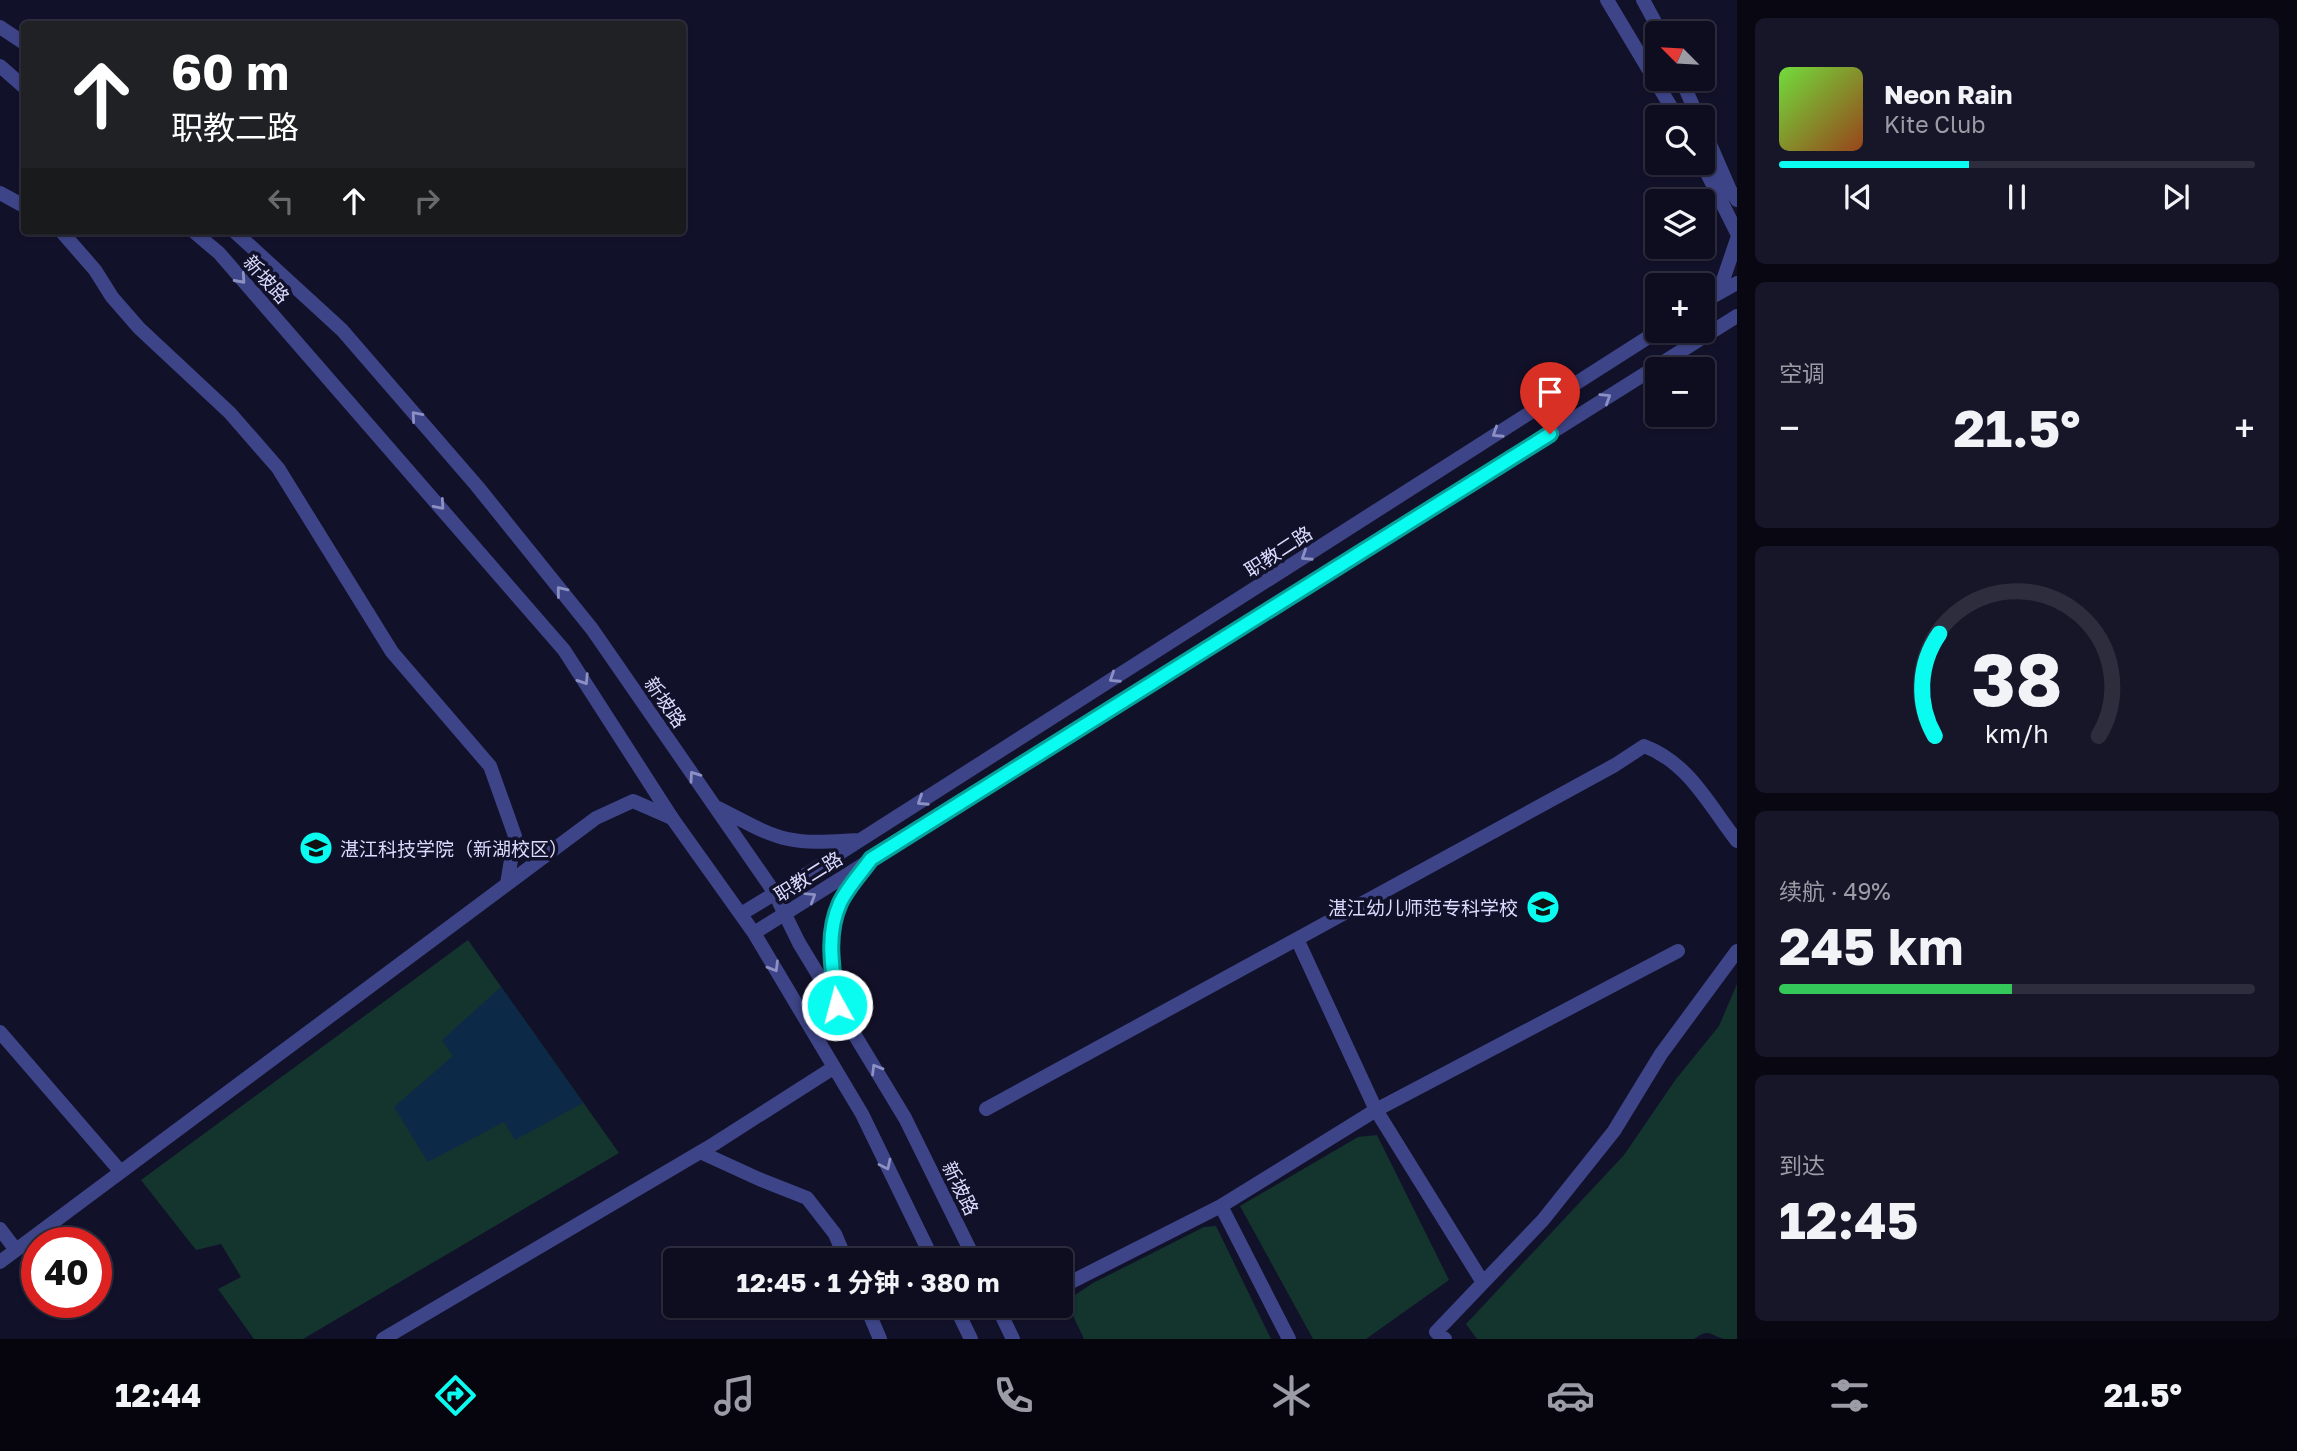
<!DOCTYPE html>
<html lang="zh">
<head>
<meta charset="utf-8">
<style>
	body { margin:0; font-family:"Golos Text","Noto Sans SC",sans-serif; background:#171629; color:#f1f3f6; height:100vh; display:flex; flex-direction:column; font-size:26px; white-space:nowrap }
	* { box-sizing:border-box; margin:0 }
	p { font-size:23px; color:#9b9ca5 }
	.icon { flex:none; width:38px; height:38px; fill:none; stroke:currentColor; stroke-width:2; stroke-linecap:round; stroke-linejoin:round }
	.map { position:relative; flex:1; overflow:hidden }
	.side { display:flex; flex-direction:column; gap:18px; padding:18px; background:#080712; width:560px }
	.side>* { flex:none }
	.guide { position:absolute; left:21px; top:21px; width:665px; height:214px; border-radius:7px; box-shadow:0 2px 5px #0004,0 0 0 2px #2e2d3e; background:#202124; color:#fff; overflow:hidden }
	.needle { width:46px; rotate:294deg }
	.buttons { position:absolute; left:1645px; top:21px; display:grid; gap:14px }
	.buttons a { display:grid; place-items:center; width:70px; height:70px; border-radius:7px; background:#0e0d20; box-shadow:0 2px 5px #0004,0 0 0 2px #2e2d3e; font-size:35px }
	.speed { position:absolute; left:21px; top:1227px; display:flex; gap:14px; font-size:35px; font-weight:700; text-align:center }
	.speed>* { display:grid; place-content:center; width:91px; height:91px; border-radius:50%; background:#0e0d20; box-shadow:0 2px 5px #0004,0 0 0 2px #2e2d3e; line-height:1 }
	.speed .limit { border:10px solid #d22; background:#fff; color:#111 }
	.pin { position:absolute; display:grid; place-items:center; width:60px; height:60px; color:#fff; margin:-72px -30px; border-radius:50% 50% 50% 0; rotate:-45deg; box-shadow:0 0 7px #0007 }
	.pin .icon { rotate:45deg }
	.me { position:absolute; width:77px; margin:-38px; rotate:353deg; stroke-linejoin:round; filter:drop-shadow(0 0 5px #0008) }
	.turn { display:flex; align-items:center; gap:24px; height:147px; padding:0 35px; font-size:32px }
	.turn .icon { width:91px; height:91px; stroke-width:2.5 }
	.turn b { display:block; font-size:49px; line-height:60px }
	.lanes { display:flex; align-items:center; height:66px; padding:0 35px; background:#0003; justify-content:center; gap:35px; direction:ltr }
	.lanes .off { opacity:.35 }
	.big { font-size:52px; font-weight:700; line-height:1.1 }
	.side .widget { flex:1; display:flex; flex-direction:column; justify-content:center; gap:10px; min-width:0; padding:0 24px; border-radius:10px; background:#171629 }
	.side .dial { align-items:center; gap:0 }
	.dial svg { height:182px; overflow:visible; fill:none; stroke:#2e2d3e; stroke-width:7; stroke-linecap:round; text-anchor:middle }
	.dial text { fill:#f1f3f6; stroke:none }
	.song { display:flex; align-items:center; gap:21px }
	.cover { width:84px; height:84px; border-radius:10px; background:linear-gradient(135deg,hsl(100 70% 55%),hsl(20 70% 35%)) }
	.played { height:7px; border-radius:4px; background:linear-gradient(90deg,#0afbf0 40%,#2e2d3e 40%) }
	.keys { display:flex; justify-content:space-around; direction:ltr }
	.heat { display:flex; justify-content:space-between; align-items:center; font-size:38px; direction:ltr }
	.charge { height:10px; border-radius:5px; background:linear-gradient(90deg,#34c759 49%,#2e2d3e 0) }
	.trip { position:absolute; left:663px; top:1248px; width:410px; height:70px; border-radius:7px; background:#0e0d20; box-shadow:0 2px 5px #0004,0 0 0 2px #2e2d3e; font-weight:700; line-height:70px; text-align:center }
	.dock { display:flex; height:112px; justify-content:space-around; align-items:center; background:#06050d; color:#9b9ca5 }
	.dock .icon { width:49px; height:49px }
	.dock .current { color:#0afbf0 }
	.dock b { font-size:32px; color:#f1f3f6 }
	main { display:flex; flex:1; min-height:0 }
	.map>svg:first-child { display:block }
	.green { fill:#14342e }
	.water { fill:#0c2a48 }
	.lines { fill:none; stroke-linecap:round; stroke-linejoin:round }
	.minor { stroke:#3d4588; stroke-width:14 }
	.tertiary { stroke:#3d4588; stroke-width:14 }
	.oneway { stroke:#8c90c3 }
	.route-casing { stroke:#06a39c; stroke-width:18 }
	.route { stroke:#0afbf0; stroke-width:12 }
	.labels { text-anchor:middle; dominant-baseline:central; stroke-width:7; stroke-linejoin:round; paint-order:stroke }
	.street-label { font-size:19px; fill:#dadbfe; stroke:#12112a }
	.poi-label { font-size:19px; fill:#dadbfe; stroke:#12112a; text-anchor:start }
</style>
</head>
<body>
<main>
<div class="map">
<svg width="1737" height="1339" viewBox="0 0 1737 1339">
	<rect width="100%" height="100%" fill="#12112a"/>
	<!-- green -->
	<path class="green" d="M468,940L619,1153L303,1339H254L218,1289L241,1277L221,1244L196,1250L141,1180Z
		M1737,984V1339C1733,1339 1728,1339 1724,1339C1709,1335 1710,1328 1694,1339H1477L1466,1324L1624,1155L1676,1079L1719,1026Z
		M1377,1135L1449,1280L1366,1339H1313L1240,1206L1358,1137Z
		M1216,1226L1271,1339H1084L1066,1301L1093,1283L1204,1227Z"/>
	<!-- water -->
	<path class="water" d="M501,987L583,1103L515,1140L504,1122L428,1162L394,1107L453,1056L442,1040Z"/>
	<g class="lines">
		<!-- minor -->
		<path class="minor" d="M0,193L24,206
			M61,231L95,270L112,297L139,328L230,413L278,468L392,652L490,766L515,836L507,884
			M1297,939L1376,1110L1482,1281
			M0,1032L121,1172
			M986,1109L1615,765L1644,746C1688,762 1709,805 1737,841
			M700,1152L759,1179L807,1198L835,1234L846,1260
			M1221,1206L1289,1339
			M0,1229L16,1250
			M0,1262L596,818L633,801L672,818
			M1071,1282L1221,1206L1376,1110L1678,951
			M866,1306L880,1339
			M383,1339L714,1144L833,1068
			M1445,1339L1436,1332L1543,1220L1614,1131L1661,1054L1737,951"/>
		<!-- tertiary -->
		<path class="tertiary" d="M1607,0L1677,117
			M1643,0L1661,33
			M0,27L24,43
			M0,66L24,87
			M1681,79L1698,117
			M1703,128L1730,190L1737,200
			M1702,163L1737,233
			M193,231L219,253L564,650L672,818L754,933L862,1114L933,1260
			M234,231L342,330L477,486L592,629L774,892L799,943L905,1118L975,1260
			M1719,292L1737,239
			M1703,302L1737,283
			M718,808C741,819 764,834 788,839C811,844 836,841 859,840
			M741,914L818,867L1658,331
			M754,933L1737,316
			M837,1000C833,968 825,934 840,902C846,890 858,878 866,866
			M955,1306L971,1339
			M997,1306L1013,1339"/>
	</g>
	<!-- one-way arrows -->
	<defs><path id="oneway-chevron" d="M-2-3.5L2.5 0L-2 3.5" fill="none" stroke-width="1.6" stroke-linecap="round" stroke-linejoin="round" transform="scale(1.75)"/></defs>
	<g class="oneway">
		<use href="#oneway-chevron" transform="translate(241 279) rotate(48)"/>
		<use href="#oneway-chevron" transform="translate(1606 398) rotate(-32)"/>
		<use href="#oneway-chevron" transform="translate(416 416) rotate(-131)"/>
		<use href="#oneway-chevron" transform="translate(1497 433) rotate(147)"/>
		<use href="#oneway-chevron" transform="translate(440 505) rotate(49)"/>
		<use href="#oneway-chevron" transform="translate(1306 556) rotate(147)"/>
		<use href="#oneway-chevron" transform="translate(561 591) rotate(-129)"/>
		<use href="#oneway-chevron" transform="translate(1114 678) rotate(147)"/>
		<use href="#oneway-chevron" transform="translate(584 680) rotate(57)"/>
		<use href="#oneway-chevron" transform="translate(694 776) rotate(-125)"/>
		<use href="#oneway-chevron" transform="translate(922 801) rotate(147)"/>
		<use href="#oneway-chevron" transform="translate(811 897) rotate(-32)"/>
		<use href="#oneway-chevron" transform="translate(774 967) rotate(59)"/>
		<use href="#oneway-chevron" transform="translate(876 1069) rotate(-121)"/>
		<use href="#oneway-chevron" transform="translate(886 1165) rotate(64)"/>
	</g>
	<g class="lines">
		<defs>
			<path id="route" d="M837,1005C833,971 825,936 840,903C847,888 861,873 871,859L1550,434"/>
		</defs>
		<!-- route casing -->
		<use href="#route" class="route-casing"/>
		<!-- route -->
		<use href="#route" class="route"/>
	</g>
	<!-- icons -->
	<defs>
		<symbol id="university-disc" viewBox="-11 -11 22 22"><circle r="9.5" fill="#0afbf0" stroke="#12112a"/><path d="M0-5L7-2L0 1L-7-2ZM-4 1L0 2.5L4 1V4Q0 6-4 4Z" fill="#111"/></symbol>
	</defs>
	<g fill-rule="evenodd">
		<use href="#university-disc" x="297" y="829" width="38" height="38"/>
		<use href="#university-disc" x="1524" y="888" width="38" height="38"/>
	</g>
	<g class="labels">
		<!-- street labels -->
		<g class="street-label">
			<text transform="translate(267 279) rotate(48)">新坡路</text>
			<text transform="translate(1278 551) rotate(-33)">职教二路</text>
			<text transform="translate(666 702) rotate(55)">新坡路</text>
			<text transform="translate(808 876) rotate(-32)">职教二路</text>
			<text transform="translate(961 1188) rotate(64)">新坡路</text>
		</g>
		<!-- poi labels -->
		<g class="poi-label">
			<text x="340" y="848">湛江科技学院（新湖校区）</text>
			<text x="1518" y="907" text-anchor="end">湛江幼儿师范专科学校</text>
		</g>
	</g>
</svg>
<div class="buttons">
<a><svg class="needle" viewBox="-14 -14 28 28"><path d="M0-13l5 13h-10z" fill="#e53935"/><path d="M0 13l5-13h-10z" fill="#9b9ca5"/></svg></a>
<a><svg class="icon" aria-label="search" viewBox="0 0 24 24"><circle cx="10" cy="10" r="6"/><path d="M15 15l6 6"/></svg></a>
<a><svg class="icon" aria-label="layers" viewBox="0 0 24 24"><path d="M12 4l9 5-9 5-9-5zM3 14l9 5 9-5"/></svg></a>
<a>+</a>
<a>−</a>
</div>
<div class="speed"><div class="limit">40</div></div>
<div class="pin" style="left:1550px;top:434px;background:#d93025"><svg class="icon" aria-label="arrive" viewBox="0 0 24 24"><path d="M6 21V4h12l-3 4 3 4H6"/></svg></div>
<svg class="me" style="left:837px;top:1005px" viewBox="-20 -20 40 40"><circle r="17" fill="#0afbf0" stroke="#fff" stroke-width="3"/><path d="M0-11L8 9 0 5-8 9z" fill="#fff"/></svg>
<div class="trip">12:45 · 1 分钟 · 380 m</div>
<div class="guide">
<div class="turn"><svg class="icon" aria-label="ahead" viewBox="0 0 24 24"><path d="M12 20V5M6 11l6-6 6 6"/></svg><div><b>60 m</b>职教二路</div></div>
<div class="lanes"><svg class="icon off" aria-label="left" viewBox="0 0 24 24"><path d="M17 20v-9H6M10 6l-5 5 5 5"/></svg><svg class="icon" aria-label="ahead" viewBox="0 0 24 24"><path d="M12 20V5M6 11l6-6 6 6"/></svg><svg class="icon off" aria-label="right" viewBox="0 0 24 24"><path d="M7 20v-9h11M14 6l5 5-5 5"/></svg></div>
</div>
</div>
<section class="side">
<div class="widget">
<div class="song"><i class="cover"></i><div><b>Neon Rain</b><p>Kite Club</p></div></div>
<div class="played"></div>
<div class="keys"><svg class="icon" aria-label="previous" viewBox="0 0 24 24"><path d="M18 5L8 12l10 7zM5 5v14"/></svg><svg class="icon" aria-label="pause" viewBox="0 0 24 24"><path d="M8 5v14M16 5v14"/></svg><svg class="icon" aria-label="next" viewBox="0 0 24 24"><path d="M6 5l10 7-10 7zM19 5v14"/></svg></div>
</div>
<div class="widget"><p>空调</p>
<div class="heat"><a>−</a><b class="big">21.5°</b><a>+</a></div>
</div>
<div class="widget dial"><svg viewBox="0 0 100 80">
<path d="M14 69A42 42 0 1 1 86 69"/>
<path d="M14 69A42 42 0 0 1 16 24" stroke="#0afbf0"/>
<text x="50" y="56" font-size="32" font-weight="700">38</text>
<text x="50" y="72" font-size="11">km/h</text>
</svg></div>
<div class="widget"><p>续航 · 49%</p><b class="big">245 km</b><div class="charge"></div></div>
<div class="widget"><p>到达</p><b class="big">12:45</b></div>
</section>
</main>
<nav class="dock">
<b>12:44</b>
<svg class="icon current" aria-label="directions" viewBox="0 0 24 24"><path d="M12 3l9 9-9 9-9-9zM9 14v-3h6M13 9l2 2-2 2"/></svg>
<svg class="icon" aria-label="music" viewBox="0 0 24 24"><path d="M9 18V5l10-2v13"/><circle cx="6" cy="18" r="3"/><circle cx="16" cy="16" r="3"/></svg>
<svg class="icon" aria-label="phone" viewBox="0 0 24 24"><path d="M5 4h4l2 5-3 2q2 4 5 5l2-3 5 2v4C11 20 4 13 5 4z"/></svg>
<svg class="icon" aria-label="climate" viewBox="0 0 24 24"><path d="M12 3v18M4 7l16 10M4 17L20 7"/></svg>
<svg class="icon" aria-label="car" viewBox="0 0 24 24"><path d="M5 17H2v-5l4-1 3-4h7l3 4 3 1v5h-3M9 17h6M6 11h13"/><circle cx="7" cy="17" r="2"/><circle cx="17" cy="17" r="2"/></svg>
<svg class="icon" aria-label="filters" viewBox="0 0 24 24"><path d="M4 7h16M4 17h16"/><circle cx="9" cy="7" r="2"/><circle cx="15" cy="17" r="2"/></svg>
<b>21.5°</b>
</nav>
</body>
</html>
